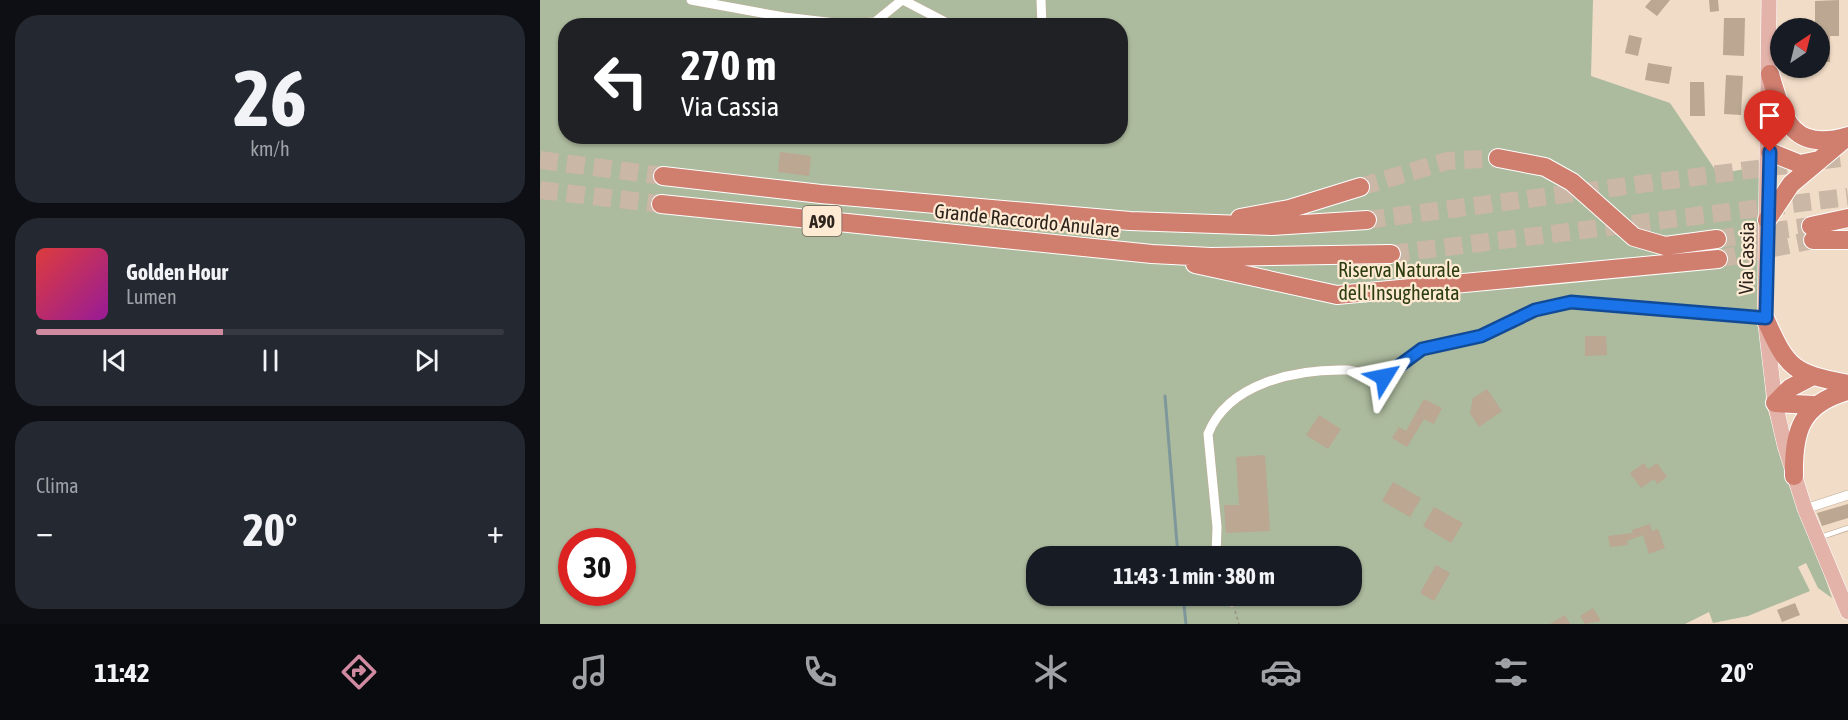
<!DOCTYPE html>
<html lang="it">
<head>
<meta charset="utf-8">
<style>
	body { margin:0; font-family:"Asap Condensed",sans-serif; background:#242831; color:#f1f3f6; height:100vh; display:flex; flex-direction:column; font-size:22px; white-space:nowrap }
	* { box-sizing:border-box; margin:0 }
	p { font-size:20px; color:#9ea1a6 }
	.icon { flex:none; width:33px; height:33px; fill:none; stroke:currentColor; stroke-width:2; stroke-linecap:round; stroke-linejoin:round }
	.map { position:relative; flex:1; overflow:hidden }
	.panel { display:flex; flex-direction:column; gap:15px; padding:15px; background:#0d0f14; width:540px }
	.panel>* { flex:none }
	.hud { position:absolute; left:18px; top:18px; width:570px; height:126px; border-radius:24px; box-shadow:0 2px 4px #0004; background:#202124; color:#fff; overflow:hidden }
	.needle { width:39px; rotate:35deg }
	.tools { position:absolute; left:1230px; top:18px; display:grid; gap:12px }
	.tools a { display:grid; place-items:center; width:60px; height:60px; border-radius:50%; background:#171b24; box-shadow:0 2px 4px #0004; font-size:30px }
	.speed { position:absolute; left:18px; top:528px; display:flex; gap:12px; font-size:30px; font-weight:700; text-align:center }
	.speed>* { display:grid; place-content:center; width:78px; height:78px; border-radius:50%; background:#171b24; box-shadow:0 2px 4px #0004; line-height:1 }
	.speed .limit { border:9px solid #d22; background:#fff; color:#111 }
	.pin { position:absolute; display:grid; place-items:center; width:51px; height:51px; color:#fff; margin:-62px -26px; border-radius:50% 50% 50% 0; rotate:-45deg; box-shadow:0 0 6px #0007 }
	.pin .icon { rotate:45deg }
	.me { position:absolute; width:66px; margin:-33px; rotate:55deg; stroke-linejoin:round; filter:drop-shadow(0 0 4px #0008) }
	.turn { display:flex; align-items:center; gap:21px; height:126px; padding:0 24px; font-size:27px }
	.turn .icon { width:78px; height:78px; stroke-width:2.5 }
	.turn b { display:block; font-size:42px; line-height:51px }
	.big { font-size:45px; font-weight:700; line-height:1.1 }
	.panel .card { flex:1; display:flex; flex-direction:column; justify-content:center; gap:9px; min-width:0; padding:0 21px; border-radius:24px; background:#242831 }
	.panel .dial { align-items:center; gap:0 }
	.dial b { font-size:78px; line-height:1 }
	.song { display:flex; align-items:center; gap:18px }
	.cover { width:72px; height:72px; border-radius:9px; background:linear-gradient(135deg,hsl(0 70% 55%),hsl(300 70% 35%)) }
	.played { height:6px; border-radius:3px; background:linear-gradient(90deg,#cf8a9f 40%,#363941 40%) }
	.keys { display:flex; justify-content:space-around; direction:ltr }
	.heat { display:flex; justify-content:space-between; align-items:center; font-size:33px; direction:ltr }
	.trip { position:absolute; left:486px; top:546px; width:336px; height:60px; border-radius:24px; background:#171b24; box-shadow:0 2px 4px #0004; font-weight:700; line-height:60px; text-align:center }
	.menu { display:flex; height:96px; justify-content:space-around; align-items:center; background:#090b0e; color:#9ea1a6 }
	.menu .icon { width:42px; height:42px }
	.menu .current { color:#cf8a9f }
	.menu b { font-size:27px; color:#f1f3f6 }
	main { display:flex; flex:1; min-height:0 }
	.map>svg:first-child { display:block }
	.green { fill:#acba9d; fill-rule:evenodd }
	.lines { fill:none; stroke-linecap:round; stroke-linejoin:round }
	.stream { stroke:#7e979b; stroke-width:3 }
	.building { fill:#bba792 }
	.highway-tunnel { stroke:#cab7a5; stroke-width:18; stroke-dasharray:18 9; stroke-linecap:butt }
	.lane-casing { stroke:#c1ad98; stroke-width:6 }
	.street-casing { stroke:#c1ad98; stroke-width:10 }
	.primary-casing { stroke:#fff; stroke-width:16 }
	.highway-casing { stroke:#fff; stroke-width:20 }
	.path { stroke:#9e8e7f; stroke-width:1.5; stroke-dasharray:3 3; stroke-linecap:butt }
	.lane { stroke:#fff; stroke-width:4.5 }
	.street { stroke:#fff; stroke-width:9 }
	.primary { stroke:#e3b2a9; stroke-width:15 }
	.highway { stroke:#d07f6f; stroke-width:18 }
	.route-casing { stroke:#114b97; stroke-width:15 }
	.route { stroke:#1a73e8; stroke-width:10 }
	.labels { text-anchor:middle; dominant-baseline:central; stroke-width:4.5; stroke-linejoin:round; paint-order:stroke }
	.shield { fill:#ffead4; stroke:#6c6054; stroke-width:1.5 }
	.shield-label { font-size:18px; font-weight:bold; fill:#2d251d }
	.street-label { font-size:20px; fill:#2d251d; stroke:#ffead4 }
	.park-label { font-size:20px; fill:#2b3d0e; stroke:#ffead4 }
</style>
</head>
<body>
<main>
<section class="panel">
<div class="card dial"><b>26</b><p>km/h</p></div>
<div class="card">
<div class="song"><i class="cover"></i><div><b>Golden Hour</b><p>Lumen</p></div></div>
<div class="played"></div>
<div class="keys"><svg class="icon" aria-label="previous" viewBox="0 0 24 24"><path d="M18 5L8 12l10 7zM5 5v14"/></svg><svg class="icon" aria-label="pause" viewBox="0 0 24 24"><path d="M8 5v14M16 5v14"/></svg><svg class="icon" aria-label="next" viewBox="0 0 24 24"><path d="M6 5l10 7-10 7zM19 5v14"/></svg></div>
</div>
<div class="card"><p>Clima</p>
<div class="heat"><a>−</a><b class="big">20°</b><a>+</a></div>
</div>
</section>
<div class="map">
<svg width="1308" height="624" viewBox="0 0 1308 624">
	<rect width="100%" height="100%" fill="#f1dcc7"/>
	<!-- green -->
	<path class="green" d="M0,0H1053L1051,76L1130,103L1178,174L1221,166L1226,405L1292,598L1278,588L1266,563L1258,567L1270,591L1208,616L1173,623L1169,612L1145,624H0ZM26,26H580V136H26ZM32,542H82V592H32ZM496,556H812V596H496Z"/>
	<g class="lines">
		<!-- stream -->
		<path class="stream" d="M625,396L638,556
			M643,596L646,624"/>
	</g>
	<!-- building -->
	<path class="building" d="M1111,0H1130L1117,16L1105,7Z
		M1169,0H1178L1179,11L1170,12Z
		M1299,0V36H1290V62H1280V28H1275V1Z
		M1184,18H1205L1204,56L1183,55Z
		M1089,35L1102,38L1098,56L1085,53Z
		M1108,63L1132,67L1129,84L1105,80Z
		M1186,75L1203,76L1201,115L1184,114Z
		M1150,82H1164L1165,116H1150Z
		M240,152L271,156L269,176L238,172Z
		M1045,336H1066L1067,355L1045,356Z
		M947,389L962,411L939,427L930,413L933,398Z
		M884,399L902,408L894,424L884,419L867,447L852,438L859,427L866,431Z
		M779,415L801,429L788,449L766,435Z
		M725,455L730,531L686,533L684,505H699L696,457Z
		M1104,463L1108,469L1117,463L1127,477L1117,484L1114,479L1101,488L1090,473Z
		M853,482L881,498L870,517L842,501Z
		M1308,504V518L1282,526L1277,513Z
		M894,507L923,523L911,543L883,526Z
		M1110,524L1112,531L1118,529L1125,548L1109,554L1103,535L1087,541L1088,545L1070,547L1068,536L1093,533L1092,530Z
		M896,565L910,573L894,601L880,593Z
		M1255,603L1260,615L1242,622L1237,610Z
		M1053,608L1061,621L1045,624L1040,616Z
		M1025,615L1030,624H1010Z"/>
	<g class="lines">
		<!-- highway-tunnel -->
		<path class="highway-tunnel" d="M0,160L123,176
			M820,187L907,161L958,158
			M0,190L121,204
			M827,220L1308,157
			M1177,239L1271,226
			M851,254L1308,197
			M1178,259L1273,240"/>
		<defs>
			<path id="lane" d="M1281,537L1308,528"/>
			<path id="street" d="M151,0L244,17L304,24L335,22L362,0
				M363,0L413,26
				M501,0L502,26
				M1265,509L1308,495
				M676,556L677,527L668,434C688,383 756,369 806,370C818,370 829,378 841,378L882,349L937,338L995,310L1031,302L1225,318
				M688,596L692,602"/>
			<path id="primary" d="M1229,0L1225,318L1235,403L1245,446L1265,509L1308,612"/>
			<path id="highway" d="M1230,74C1243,118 1251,153 1308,136
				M1230,152L1260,164L1279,160
				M958,158L1005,167L1032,182L1094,237L1125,246L1177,239
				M123,176L281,194L590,221L732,226L827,220
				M121,204L612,254L671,257L851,254
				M700,218L749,209L820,187
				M1227,220L1251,184L1306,138
				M1271,226L1308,218
				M1273,240H1308
				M655,264L797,295L1178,259
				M1225,318C1248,371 1254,373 1308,384
				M1235,403L1250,388L1271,377
				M1235,403L1275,405
				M1254,476C1253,431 1261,404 1308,391"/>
		</defs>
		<!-- lane casing -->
		<use href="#lane" class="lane-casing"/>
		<!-- street casing -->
		<use href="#street" class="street-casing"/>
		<!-- primary casing -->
		<use href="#primary" class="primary-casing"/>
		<!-- highway casing -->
		<use href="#highway" class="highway-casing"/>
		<!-- path -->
		<path class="path" d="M695,611L699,624"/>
		<!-- lane -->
		<use href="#lane" class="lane"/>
		<!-- street -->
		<use href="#street" class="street"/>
		<!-- primary -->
		<use href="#primary" class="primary"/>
		<!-- highway -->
		<use href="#highway" class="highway"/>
	</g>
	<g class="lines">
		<defs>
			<path id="route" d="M844,377L882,349L941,336L995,310L1031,302L1226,318L1230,152"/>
		</defs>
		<!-- route casing -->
		<use href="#route" class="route-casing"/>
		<!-- route -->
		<use href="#route" class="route"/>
	</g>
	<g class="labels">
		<!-- shield labels -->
		<rect class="shield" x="262.5" y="206" width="39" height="30" rx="4.5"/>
		<g class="shield-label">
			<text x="282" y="221">A90</text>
		</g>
		<!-- street labels -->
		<g class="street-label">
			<text transform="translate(487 220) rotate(6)">Grande Raccordo Anulare</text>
			<text transform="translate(1206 258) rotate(-89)">Via Cassia</text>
		</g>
		<!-- park labels -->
		<g class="park-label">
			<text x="859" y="269">Riserva Naturale<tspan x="859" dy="23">dell'Insugherata</tspan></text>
		</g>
	</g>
</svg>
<div class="tools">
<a><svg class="needle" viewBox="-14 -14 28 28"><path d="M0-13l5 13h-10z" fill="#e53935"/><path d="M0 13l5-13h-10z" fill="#9ea1a6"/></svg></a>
</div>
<div class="speed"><div class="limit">30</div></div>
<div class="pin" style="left:1230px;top:152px;background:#d93025"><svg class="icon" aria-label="arrive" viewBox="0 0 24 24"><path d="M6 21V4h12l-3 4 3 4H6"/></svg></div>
<svg class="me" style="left:844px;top:377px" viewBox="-20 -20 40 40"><path d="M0-17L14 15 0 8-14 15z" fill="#1a73e8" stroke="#fff" stroke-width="4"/></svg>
<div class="trip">11:43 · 1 min · 380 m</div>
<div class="hud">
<div class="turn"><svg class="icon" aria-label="left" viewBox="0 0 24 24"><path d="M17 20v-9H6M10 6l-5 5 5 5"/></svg><div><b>270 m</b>Via Cassia</div></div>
</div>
</div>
</main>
<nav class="menu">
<b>11:42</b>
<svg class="icon current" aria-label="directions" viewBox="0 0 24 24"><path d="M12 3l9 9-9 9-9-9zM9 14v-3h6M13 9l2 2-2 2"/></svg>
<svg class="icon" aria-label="music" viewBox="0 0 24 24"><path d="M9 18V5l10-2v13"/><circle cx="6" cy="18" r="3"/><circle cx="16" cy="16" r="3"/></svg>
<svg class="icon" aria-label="phone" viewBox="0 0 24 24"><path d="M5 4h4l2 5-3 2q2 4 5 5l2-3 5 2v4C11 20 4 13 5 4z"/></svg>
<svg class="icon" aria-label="climate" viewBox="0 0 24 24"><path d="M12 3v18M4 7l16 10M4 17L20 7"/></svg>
<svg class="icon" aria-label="car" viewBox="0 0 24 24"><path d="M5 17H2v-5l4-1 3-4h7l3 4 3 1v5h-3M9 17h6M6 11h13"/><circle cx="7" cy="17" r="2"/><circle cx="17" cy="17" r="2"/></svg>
<svg class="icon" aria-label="filters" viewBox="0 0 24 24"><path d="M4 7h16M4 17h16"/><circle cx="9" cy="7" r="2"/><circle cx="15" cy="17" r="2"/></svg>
<b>20°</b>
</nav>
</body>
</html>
